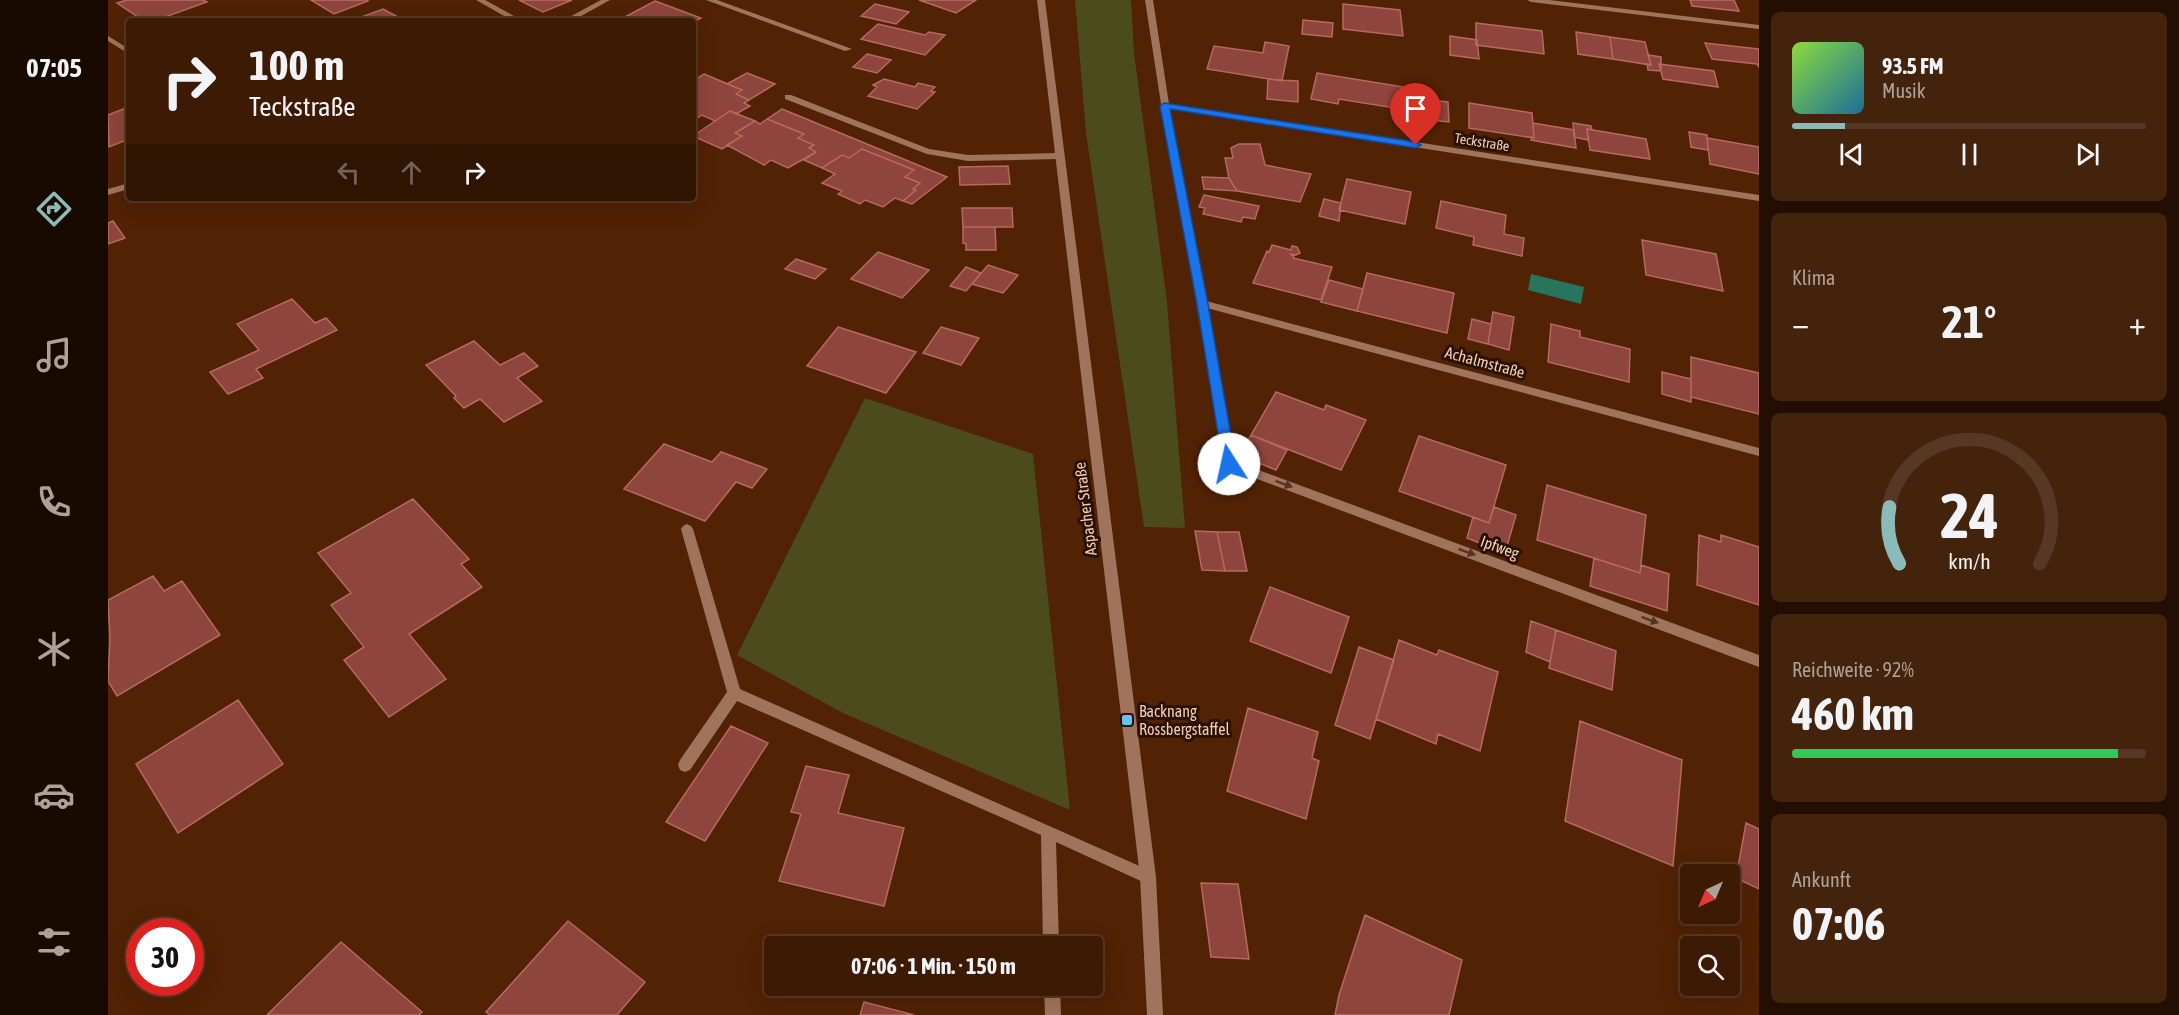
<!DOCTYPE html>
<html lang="de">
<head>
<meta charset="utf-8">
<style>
	body { margin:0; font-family:"Asap Condensed",sans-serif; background:#44230d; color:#f1f3f6; height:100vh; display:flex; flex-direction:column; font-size:22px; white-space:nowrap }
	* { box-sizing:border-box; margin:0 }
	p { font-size:20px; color:#ada19a }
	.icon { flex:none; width:33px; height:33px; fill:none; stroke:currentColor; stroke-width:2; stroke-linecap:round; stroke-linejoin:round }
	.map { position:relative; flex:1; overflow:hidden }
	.panel { display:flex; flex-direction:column; gap:12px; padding:12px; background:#220e02; width:420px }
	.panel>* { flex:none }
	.banner { position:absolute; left:18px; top:18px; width:570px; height:183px; border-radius:6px; box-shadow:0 6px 24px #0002,0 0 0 2px #563825; background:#3d1a03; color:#f1f3f6; overflow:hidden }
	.needle { width:39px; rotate:224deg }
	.buttons { position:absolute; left:1572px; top:864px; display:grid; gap:12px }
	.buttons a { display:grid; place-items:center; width:60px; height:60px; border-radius:6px; background:#3d1a03; box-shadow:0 6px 24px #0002,0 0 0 2px #563825; font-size:30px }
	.speed { position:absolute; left:18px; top:918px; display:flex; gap:12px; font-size:30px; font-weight:700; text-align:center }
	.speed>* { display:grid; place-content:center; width:78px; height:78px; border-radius:50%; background:#3d1a03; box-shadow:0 6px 24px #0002,0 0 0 2px #563825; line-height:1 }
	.speed .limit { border:9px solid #d22; background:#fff; color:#111 }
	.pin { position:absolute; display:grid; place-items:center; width:51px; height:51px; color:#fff; margin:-62px -26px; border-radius:50% 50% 50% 0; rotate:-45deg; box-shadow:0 0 6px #0007 }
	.pin .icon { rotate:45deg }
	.me { position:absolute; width:66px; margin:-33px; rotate:350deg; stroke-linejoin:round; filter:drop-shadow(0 0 4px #0008) }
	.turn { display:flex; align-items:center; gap:21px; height:126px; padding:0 24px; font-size:27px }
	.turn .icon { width:78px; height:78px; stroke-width:2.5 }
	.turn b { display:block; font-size:42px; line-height:51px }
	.lanes { display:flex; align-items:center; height:57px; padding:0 24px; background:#0003; justify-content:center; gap:30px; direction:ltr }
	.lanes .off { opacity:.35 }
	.big { font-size:45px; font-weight:700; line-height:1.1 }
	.panel .card { flex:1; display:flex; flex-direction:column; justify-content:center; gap:9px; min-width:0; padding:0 21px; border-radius:9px; background:#44230d }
	.panel .dial { align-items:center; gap:0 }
	.dial svg { height:156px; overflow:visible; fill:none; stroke:#563825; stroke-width:7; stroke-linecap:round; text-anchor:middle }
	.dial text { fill:#f1f3f6; stroke:none }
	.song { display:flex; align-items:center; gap:18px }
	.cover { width:72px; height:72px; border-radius:9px; background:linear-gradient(135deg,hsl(90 70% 55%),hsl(200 70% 35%)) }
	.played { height:6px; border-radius:3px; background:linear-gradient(90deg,#8bbbb9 15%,#563825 15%) }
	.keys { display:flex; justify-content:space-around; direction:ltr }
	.heat { display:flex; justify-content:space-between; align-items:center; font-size:33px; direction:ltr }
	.charge { height:9px; border-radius:4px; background:linear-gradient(90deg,#34c759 92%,#563825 0) }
	.trip { position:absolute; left:656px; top:936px; width:339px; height:60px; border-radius:6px; background:#3d1a03; box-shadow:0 6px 24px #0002,0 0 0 2px #563825; font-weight:700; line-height:60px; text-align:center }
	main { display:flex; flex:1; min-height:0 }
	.dock { display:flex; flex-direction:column; width:108px; justify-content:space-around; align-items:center; background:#180a01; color:#ada19a }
	.dock .icon { width:42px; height:42px }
	.dock .current { color:#8bbbb9 }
	.dock b { font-size:27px; color:#f1f3f6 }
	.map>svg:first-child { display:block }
	.green { fill:#4b4b1b }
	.water { fill:#26755c }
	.building { fill:#8e453d; stroke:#b66a5f; stroke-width:1.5 }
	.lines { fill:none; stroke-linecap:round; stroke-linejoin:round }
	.service { fill:#a0745c; fill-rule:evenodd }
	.minor { fill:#a0745c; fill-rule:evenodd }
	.tertiary { fill:#a0745c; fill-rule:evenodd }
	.oneway { fill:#543422 }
	.route { fill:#1a73e8; stroke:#114b97; stroke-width:1.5 }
	.poi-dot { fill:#64c5ee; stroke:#2b1103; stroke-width:2 }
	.labels { text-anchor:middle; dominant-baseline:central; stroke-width:6; stroke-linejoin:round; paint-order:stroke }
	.far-street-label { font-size:14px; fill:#f2cdb9; stroke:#2b1103 }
	.street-label { font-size:16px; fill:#f2cdb9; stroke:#2b1103 }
	.poi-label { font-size:16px; fill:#f2cdb9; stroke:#2b1103; text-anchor:start }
</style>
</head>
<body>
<main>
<nav class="dock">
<b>07:05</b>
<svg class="icon current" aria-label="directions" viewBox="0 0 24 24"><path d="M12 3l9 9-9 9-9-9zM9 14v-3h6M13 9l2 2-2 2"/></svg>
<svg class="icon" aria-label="music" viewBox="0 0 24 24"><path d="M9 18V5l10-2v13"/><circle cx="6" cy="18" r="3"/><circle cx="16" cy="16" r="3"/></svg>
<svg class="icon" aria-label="phone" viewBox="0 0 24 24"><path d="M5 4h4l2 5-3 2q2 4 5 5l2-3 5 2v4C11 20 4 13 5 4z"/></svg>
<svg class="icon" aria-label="climate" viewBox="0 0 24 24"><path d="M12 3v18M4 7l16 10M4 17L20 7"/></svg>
<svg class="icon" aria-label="car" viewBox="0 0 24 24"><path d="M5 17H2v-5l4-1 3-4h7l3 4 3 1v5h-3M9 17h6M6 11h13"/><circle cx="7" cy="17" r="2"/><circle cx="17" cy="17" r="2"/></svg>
<svg class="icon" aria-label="filters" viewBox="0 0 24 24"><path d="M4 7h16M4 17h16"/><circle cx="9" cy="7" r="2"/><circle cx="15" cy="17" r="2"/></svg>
</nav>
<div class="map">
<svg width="1651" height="1015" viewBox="0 0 1651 1015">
	<rect width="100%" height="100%" fill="#512204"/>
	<!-- green -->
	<path class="green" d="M967,0H1023L1026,52L1059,302L1077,528L1036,527L978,133Z
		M757,398L925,454L962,810L735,713L629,655Z"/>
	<!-- water -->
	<path class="water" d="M1423,274L1476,287L1473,304L1420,290Z"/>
	<!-- building -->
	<path class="building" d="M19,0H95L99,2L46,21H36L9,3Z
		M203,0H258L260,1L226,14Z
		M411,0H464L435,12Z
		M811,0H868L848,13Z
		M1582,0H1626L1631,11L1584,6Z
		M547,1L593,18L585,22L523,21L515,18Z
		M767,4L801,12L788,24L753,16Z
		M1235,4L1292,10L1295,36L1235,29Z
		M275,9L297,21H243Z
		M1195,20L1225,23L1224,37L1194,34Z
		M1368,23L1434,31L1436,54L1368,45Z
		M770,24L817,35L821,32L837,35L817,55L753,39Z
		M1468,32L1502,37L1505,59L1470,54Z
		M1342,36L1369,40L1371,59L1342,55Z
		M1502,37L1537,42L1543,65L1505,59Z
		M1157,42L1181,46L1174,81L1099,69L1106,46L1155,53Z
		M1597,43L1651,49V67L1649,64L1604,59Z
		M759,54L783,60L769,73L745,67Z
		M1540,55L1553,57V71L1540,70L1539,64L1543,65Z
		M1551,64L1606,71L1610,87L1555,79Z
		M639,73L667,84L641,100L628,94L634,90L619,84Z
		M1209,73L1308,89L1305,111L1231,99L1230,104L1203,99Z
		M596,74L634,90L628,94L641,100L636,103L642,106L628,114L622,111L607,121L594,115L588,119L585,117V81Z
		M776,79L807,87L810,83L827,87L823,91L827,92L809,109L760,96L769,87L765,85Z
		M1160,79L1190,81V102L1159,99Z
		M1313,99L1340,102L1341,122L1313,119Z
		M1361,103L1424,113L1426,138L1361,128Z
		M20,107L21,139L1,147L0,115Z
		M674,109L839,177L804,204L795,201L808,190L805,189L812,183L797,177L806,170L754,149L741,158L734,155L714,168L696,160L708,152L701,148L706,145L690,138L696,134L659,119Z
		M622,111L647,121L627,133L634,136L614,149L585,136Z
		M659,119L696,134L690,138L706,145L701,148L708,152L680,168L663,160L656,165L619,145L634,136L627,133L647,121L652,124Z
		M1425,123L1466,130L1468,148L1423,140V137L1426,138Z
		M1465,123L1483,126L1484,130L1479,129L1480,140L1466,137Z
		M1479,129L1538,139L1542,159L1482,150Z
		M1581,132L1599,135L1600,150L1583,147Z
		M1599,138L1651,147V174L1602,164Z
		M1131,144H1152L1157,165L1203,174L1192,202L1129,191L1121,178L1117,158H1125L1123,148Z
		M754,149L806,170L797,177L812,183L805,189L808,190L795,201L787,198L775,207L757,200L752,204L730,194L734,191L714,183L727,174L714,168L734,155L741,158Z
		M900,166L902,184L852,185L851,167Z
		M1094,177L1121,178L1129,191L1096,189Z
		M1239,179L1303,192L1297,224L1231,210Z
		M1096,195L1151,206L1147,219L1135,217L1133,222L1095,214L1097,208L1091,207Z
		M1216,199L1233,203L1231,221L1211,216Z
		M1333,201L1398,215L1396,234L1416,238L1414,256L1365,245L1366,237L1328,228Z
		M854,208H904L905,227H855Z
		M5,221L17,238L0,244V223Z
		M855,227H887L888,250H858V244L855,243Z
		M1534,240L1608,254L1615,291L1538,275Z
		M1164,245L1183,250L1184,246L1189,247L1192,253L1188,255L1182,254L1186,256L1185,258L1224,267L1213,300L1145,283L1159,251L1161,252Z
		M770,252L821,270L794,298L743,279Z
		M688,259L718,269L707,279L677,269Z
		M880,265L910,275L895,293L864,284Z
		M858,267L873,273L858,291L842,286Z
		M1259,273L1346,293L1339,333L1249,311Z
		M1221,280L1255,289L1249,311L1213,302Z
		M184,299L207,323L218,318L229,330L148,369L155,378L120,394L102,372L151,350L129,324Z
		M1385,312L1406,317L1401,350L1380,344Z
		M1364,319L1383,324L1380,344L1360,339Z
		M1443,324L1472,331V337L1522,349L1521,382L1440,362Z
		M730,327L808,352L778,393L699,366Z
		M833,327L871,338L853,365L815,353Z
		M366,341L392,365L416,353L430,366L409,378L434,401L396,422L372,399L356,408L346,398L348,396L318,365Z
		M1583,357L1651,373V414L1583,397Z
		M1554,372L1583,379V402L1554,394Z
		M1168,392L1216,410L1218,405L1258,420L1233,470L1143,435Z
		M1143,435L1179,450L1168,470L1132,455Z
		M1311,436L1398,465L1381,523L1291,491Z
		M556,444L604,462L613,452L659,469L644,488L628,482L597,521L516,489Z
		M1439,485L1538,515L1532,573L1429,540Z
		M305,499L361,559L353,564L374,587L301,634L338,679L281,717L236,660L256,647L223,605L243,593L210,553Z
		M1386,507L1408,515L1397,553L1359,538L1365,517L1381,523Z
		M1087,531L1109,532L1117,571L1094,570Z
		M1109,532H1131L1139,571H1117Z
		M1591,535L1613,542V535L1651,547V605L1589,585Z
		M1486,558L1532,573L1533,565L1561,574L1559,611L1482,586Z
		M45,576L56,591L74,581L112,635L9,696L0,681L2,638L0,600Z
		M1162,587L1241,617L1223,673L1142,641Z
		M1423,621L1448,630L1442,662L1418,652Z
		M1448,630L1508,651L1504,690L1441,668Z
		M1291,640L1329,655L1331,650L1390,672L1372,751L1330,734L1328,744L1268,719Z
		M1251,647L1286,660L1262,739L1227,725Z
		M130,700L175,764L70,833L28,764Z
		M1140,708L1210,732L1204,758L1211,761L1198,819L1119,791Z
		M1472,721L1574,760L1565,866L1457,821Z
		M623,726L660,743L597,841L558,822Z
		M698,766L741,775L730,813L796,828L776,906L671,881L693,814L683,812Z
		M1638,823L1651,829V889L1628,878Z
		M1093,883L1130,884L1141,959L1103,957Z
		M1257,915L1354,960L1341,1015H1227L1231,995Z
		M460,921L537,982L509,1015H382L378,1012Z
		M233,942L314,1012L311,1015H159Z
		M756,1002L806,1015H752Z"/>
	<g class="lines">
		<!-- service -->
		<path class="service" d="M598,0H609L744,49L737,51Z
			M677,95H683L821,149L860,155L950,153L954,156L950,159L860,161L819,154L677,99Z
			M579,524L583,526L585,529L632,689L1045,872L1048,877L1045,882L1040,885L1035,882L948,842L951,946H935L933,835L629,701L582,770L577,772L572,770L570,765L572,760L619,692L573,529L575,526Z
			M936,986H952L953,1015H937Z"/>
		<!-- minor -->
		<path class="minor" d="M368,0H377L415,21H405Z
			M493,0H502L464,21H454Z
			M1037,0H1045L1061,104L1651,195V201L1062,109L1098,301L1651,448V456L1099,308L1126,461L1651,655V667L1117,467L1054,108L1052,106L1053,104Z
			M1419,0H1441L1651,25V29L1423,2Z
			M0,36L21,49V54L0,41Z
			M21,183V189L0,195V189Z"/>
		<!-- tertiary -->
		<path class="tertiary" d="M929,0H937L1048,877L1055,1015H1039L1032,877Z"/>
	</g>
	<!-- one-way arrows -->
	<defs><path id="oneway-solid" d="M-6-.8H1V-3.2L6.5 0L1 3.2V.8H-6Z" transform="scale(1.5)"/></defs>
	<g class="oneway">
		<use href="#oneway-solid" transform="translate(1176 484) rotate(20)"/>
		<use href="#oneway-solid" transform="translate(1359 552) rotate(20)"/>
		<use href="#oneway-solid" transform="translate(1542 620) rotate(20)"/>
	</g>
	<!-- route -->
	<path class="route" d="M1056,103L1308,142L1313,145L1308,148L1062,109L1100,304L1128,464L1121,469L1115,464L1089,304L1052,106Z"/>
	<!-- markers -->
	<rect class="poi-dot" x="1013" y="714" width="12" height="12" rx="3"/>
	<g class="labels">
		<!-- far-street labels -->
		<g class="far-street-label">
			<text transform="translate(1374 142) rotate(9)">Teckstraße</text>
		</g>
		<!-- street labels -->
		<g class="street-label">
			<text transform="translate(1377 362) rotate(15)">Achalmstraße</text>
			<text transform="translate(977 509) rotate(-97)">Aspacher Straße</text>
			<text transform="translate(1392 547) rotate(20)">Ipfweg</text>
		</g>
		<!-- poi labels -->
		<g class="poi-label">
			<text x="1031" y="711">Backnang<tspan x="1031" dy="18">Rossbergstaffel</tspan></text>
		</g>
	</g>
</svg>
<div class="buttons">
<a><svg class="needle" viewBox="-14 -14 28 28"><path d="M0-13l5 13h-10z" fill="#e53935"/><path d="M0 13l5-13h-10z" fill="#ada19a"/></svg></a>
<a><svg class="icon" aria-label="search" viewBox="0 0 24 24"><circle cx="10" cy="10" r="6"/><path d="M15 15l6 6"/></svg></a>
</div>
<div class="speed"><div class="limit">30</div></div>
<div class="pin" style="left:1308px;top:145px;background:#d93025"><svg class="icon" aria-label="arrive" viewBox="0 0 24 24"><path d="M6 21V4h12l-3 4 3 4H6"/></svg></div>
<svg class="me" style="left:1121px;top:464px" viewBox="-20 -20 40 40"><circle r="19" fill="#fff"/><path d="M0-13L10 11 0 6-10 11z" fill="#1a73e8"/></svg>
<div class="trip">07:06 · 1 Min. · 150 m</div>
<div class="banner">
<div class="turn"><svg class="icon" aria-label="right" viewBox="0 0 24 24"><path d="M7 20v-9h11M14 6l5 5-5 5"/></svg><div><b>100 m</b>Teckstraße</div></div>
<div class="lanes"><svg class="icon off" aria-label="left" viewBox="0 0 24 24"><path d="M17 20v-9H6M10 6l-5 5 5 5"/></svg><svg class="icon off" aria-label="ahead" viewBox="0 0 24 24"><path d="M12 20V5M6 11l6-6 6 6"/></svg><svg class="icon" aria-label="right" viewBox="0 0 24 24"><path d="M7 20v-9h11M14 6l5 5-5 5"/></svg></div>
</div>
</div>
<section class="panel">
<div class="card">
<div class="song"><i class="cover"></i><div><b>93.5 FM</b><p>Musik</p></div></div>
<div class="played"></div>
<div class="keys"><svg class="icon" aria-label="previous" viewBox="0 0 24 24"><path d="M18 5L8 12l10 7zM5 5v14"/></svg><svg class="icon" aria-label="pause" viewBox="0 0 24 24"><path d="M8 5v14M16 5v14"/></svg><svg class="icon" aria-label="next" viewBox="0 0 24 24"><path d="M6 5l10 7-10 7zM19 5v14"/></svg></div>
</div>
<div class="card"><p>Klima</p>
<div class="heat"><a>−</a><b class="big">21°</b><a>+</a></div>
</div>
<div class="card dial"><svg viewBox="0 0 100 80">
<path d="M14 69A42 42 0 1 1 86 69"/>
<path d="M14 69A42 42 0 0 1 9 40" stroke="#8bbbb9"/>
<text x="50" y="56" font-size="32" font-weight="700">24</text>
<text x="50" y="72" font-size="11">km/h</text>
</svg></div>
<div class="card"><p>Reichweite · 92%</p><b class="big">460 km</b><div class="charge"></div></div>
<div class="card"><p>Ankunft</p><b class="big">07:06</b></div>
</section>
</main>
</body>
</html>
